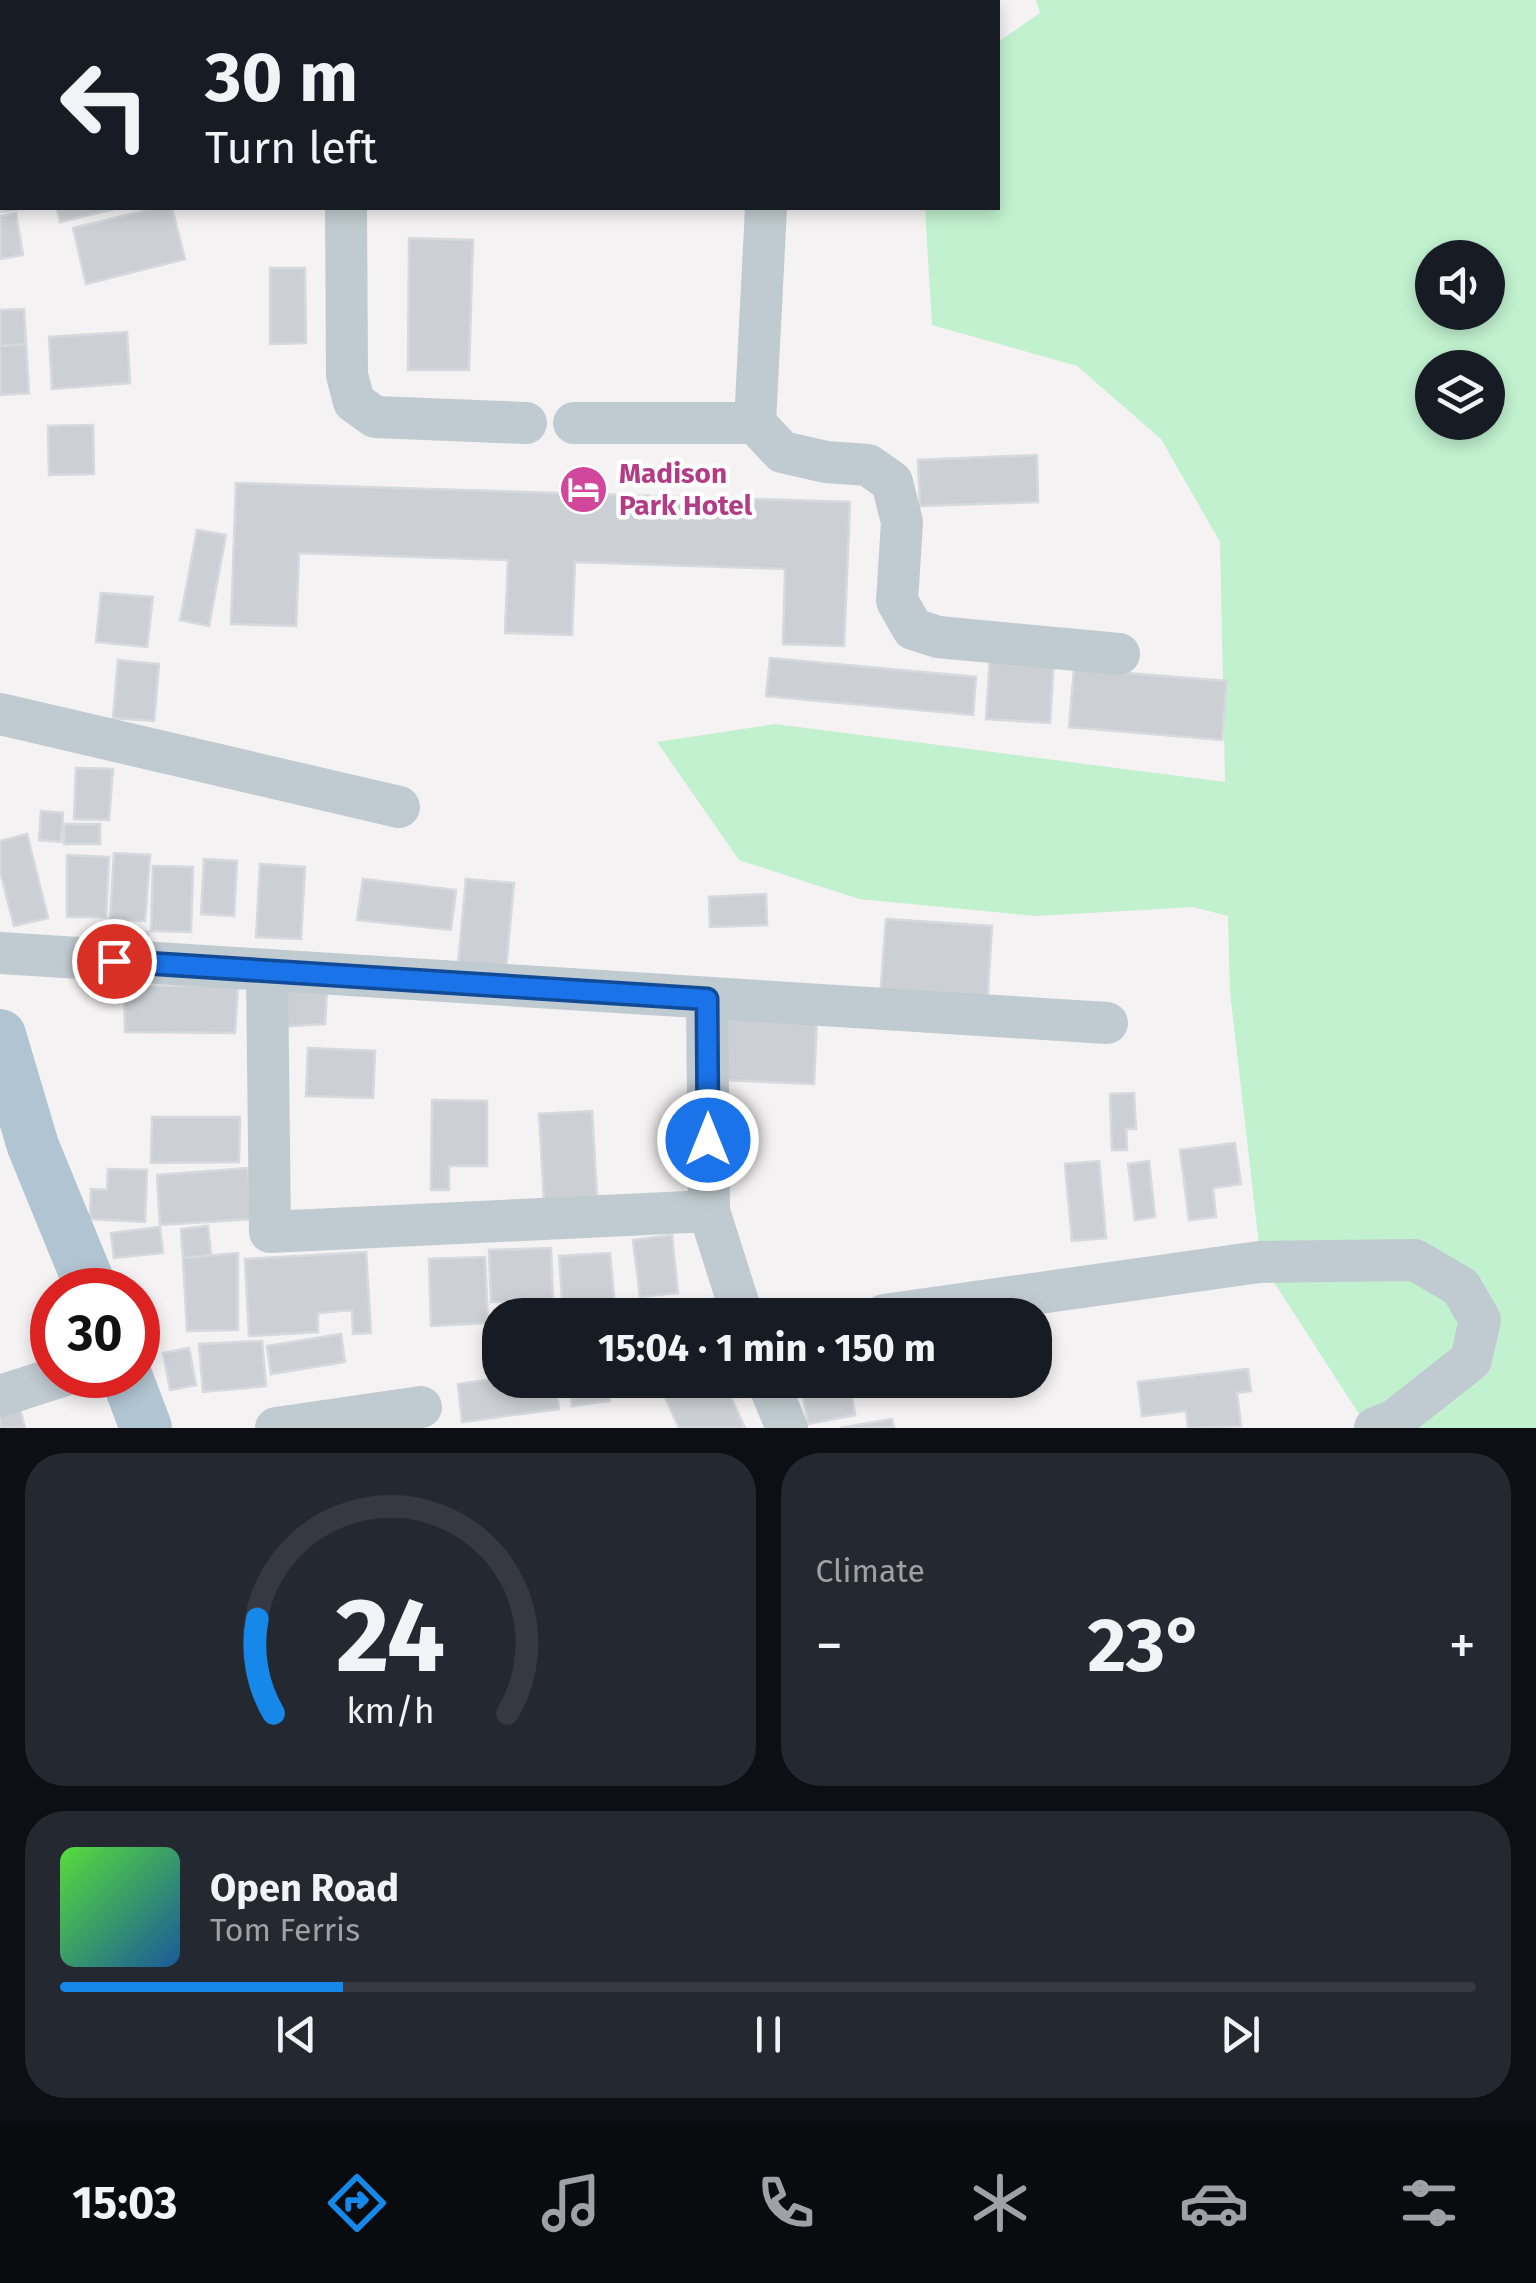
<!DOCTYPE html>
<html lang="en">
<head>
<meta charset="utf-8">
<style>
	body { margin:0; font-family:"Fira Sans",sans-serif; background:#242831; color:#f1f3f6; height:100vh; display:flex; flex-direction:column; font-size:38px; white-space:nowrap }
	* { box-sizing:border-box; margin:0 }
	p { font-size:32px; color:#9ea1a6 }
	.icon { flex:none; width:55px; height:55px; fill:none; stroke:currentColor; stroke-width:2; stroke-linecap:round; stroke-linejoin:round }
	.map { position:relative; height:1428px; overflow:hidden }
	.details { display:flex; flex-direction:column; gap:25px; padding:25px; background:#0d0f14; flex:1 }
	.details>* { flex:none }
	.guide { position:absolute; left:0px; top:0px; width:1000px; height:210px; box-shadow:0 5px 15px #0003; background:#171b24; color:#f1f3f6; overflow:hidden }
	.fabs { position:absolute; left:1415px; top:240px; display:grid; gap:20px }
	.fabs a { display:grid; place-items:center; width:90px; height:90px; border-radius:50%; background:#171b24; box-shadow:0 5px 15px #0003; font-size:50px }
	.speed { position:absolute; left:30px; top:1268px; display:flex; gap:20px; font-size:50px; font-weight:700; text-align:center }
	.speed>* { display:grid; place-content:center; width:130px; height:130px; border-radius:50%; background:#171b24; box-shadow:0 5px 15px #0003; line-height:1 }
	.speed .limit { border:15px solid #d22; background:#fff; color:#111 }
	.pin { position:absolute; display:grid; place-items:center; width:85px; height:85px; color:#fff; margin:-42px; border:5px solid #fff; border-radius:50%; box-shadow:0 2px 10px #0007 }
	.me { position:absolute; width:110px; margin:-55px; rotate:0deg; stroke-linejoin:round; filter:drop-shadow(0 0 8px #0008) }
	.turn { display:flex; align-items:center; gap:35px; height:210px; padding:0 40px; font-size:45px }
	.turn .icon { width:130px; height:130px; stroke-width:2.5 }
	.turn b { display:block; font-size:70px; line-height:85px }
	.big { font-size:75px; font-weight:700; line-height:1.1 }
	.details .tile { flex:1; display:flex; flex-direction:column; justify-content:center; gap:15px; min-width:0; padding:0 35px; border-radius:40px; background:#242831 }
	.details .dial { align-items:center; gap:0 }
	.dial svg { height:260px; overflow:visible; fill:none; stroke:#363941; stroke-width:7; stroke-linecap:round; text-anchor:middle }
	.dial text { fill:#f1f3f6; stroke:none }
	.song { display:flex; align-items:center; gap:30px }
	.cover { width:120px; height:120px; border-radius:15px; background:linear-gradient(135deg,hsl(110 70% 55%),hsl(210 70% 35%)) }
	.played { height:10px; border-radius:5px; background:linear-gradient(90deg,#1688ea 20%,#363941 20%) }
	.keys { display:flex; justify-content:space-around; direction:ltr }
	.heat { display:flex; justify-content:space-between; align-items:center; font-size:55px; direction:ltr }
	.details .tiles { flex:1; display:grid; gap:25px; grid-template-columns:1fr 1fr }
	.tile:last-child { grid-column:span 2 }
	.trip { position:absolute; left:482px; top:1298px; width:570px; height:100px; border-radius:40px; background:#171b24; box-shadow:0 5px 15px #0003; font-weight:700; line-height:100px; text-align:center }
	.dock { display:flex; height:160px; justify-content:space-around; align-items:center; background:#090b0e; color:#9ea1a6 }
	.dock .icon { width:70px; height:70px }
	.dock .active { color:#1688ea }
	.dock b { font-size:45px; color:#f1f3f6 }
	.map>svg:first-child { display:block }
	.green { fill:#c1f1cf; fill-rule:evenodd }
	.building { fill:#ccd0d4; stroke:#d6d9dd; stroke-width:2.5 }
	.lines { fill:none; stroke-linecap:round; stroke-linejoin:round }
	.minor { stroke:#c0cbd1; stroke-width:42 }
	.major { stroke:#b1c4d1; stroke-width:52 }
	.route-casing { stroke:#114b97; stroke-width:25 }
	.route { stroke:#1a73e8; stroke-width:18 }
	.labels { text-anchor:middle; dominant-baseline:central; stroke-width:9; stroke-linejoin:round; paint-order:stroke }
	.hotel-label { font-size:28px; font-weight:bold; fill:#b23c85; stroke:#fff; text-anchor:start }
</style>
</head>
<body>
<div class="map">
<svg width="1536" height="1428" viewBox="0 0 1536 1428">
	<rect width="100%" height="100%" fill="#f4f2f2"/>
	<!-- green -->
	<path class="green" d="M1036,0H1536V1428H1368L1261,1262L1230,992L1228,916L1193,907L1036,916L859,899L739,860L657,742L775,724L1225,782L1220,542L1161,439L1077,366L932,325L925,208H998V42L1040,13ZM1432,258H1488V312H1432ZM1432,368H1488V422H1432Z"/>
	<!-- building -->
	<path class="building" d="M0,171H2V208H24L0,212Z
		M57,208H119L60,222Z
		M156,208H172L185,259L86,284L73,228Z
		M16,213L23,255L0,259V216Z
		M409,238L473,240L469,370H408Z
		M270,268H305L306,343L270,344Z
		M24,309L26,344L0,346V310Z
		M127,332L130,383L52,389L49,337Z
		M26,344L29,393L0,395V346Z
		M93,425L94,474L49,475L48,426Z
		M1037,455L1038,502L920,506L918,460Z
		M236,483L850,502L844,646L783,644L785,569L575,562L572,635L505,633L508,560L299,553L296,626L231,624Z
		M197,530L226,535L209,626L180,620Z
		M101,593L153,597L147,647L96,642Z
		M990,656L1054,660L1050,723L986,719Z
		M770,658L976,677L973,715L766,696Z
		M118,660L159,664L154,721L113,718Z
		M1074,669L1227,681L1222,740L1069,727Z
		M76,768L113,769L109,820L74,819Z
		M41,811L63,813L61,842L39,840Z
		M64,824H100V844H64Z
		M27,834L48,918L14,926L0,871V841Z
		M114,853L150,855L145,921L110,919Z
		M67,855L109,857L106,917H67Z
		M204,859L237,861L234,916L201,914Z
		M260,864L305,867L301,939L256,937Z
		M153,866L193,867L191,932L151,931Z
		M363,879L456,890L451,930L357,920Z
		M466,879L514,883L506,968L458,964Z
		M766,894L767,925L710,927L709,897Z
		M886,919L992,926L987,1006L880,999Z
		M124,932H148L147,952H123Z
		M238,985L235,1033L125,1032L124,986Z
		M327,990L325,1024L276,1027L272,992Z
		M725,1015L817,1018L814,1084L722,1080Z
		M308,1048L375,1051L373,1098L306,1096Z
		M1134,1093L1136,1129H1126L1127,1150H1112L1110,1094Z
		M432,1100L487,1101V1166H449V1190H431Z
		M592,1111L597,1196L544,1200L539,1114Z
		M152,1117H240L239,1162L151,1163Z
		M1235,1143L1241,1184L1213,1188L1216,1217L1189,1220L1180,1150Z
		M1099,1161L1106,1238L1072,1241L1065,1164Z
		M1149,1161L1155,1217L1135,1220L1128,1164Z
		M248,1168L251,1219L160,1225L157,1175Z
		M108,1169L147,1170L145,1222L90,1219L91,1189L107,1190Z
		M208,1226L211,1255L183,1258L181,1229Z
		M160,1227L163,1253L114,1258L111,1233Z
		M672,1235L678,1293L640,1297L633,1240Z
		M551,1248L553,1300L491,1302L489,1250Z
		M366,1252L371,1333L353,1334L352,1310L318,1313V1332L249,1336L245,1259Z
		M238,1253V1330L187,1331L183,1258Z
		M610,1253L615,1308L563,1312L559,1256Z
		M485,1257L488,1323L431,1326L429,1259Z
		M341,1334L345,1362L271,1374L267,1346Z
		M262,1341L266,1386L203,1392L199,1344Z
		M189,1348L196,1385L170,1390L163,1353Z
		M1248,1369L1251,1391L1237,1393L1241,1426L1188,1428L1186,1411L1142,1416L1138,1382Z
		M500,1378L555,1380L559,1409L462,1422L458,1384Z
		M657,1380H723L745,1428H679Z
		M827,1380H849L855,1415L808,1424L801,1385Z
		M607,1382L610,1401L572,1406L570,1386Z
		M19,1405L25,1428H0V1410Z
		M892,1419L894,1428H840Z"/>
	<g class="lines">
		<!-- minor -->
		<path class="minor" d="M105,0H269
			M344,0V2
			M776,2V0
			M0,144H2
			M346,208L347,375L354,402L375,417L526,423
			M766,208L755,423L782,452L826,462L868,465L892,482L902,522L897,601L913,629L938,637L1119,654
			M574,423H755
			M0,714L399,807
			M0,953L1107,1023
			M267,972L270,1232L709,1211
			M707,999L709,1211L742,1315
			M884,1315L1259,1262L1415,1260L1461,1287L1480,1320L1471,1360L1395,1420L1375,1428
			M767,1380L787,1428
			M0,1396L65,1375
			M276,1428L421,1407"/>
		<!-- major -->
		<path class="major" d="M0,1035L33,1146L92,1290
			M126,1375L146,1428"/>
	</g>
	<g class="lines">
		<defs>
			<path id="route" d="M114,961L707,999L708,1140"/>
		</defs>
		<!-- route casing -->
		<use href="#route" class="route-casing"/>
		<!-- route -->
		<use href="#route" class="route"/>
	</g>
	<!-- icons -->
	<defs>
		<symbol id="hotel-disc" viewBox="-11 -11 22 22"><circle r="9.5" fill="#d1479c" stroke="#fff"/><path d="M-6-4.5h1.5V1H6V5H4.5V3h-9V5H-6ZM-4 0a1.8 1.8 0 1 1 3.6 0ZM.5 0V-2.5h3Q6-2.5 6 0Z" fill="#fff"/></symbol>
	</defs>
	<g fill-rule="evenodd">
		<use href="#hotel-disc" x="556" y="462" width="55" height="55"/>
	</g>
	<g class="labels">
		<!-- hotel labels -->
		<g class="hotel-label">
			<text x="619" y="473">Madison<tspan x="619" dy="32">Park Hotel</tspan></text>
		</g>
	</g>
</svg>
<div class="fabs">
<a><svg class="icon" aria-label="sound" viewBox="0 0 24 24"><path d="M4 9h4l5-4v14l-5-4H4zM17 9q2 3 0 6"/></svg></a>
<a><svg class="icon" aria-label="layers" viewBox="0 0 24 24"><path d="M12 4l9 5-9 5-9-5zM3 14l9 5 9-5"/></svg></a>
</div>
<div class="speed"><div class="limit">30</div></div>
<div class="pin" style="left:114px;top:961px;background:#d93025"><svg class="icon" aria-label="arrive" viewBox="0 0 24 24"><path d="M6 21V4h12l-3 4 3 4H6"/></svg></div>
<svg class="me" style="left:708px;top:1140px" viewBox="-20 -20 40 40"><circle r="17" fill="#1a73e8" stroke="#fff" stroke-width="3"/><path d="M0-11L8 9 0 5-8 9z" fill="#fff"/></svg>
<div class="trip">15:04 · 1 min · 150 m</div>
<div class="guide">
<div class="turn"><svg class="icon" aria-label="left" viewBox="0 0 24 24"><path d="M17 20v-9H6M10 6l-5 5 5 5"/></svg><div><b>30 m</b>Turn left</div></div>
</div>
</div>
<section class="details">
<div class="tiles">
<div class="tile dial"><svg viewBox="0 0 100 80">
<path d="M14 69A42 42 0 1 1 86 69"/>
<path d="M14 69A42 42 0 0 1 9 40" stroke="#1688ea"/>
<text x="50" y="56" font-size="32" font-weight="700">24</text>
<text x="50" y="72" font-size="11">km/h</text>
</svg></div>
<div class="tile"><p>Climate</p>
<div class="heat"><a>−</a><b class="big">23°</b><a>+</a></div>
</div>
<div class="tile">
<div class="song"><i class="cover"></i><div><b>Open Road</b><p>Tom Ferris</p></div></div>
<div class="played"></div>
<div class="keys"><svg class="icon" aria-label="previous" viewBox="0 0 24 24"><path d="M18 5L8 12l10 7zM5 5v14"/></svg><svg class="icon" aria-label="pause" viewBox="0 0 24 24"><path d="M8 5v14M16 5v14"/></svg><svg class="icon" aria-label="next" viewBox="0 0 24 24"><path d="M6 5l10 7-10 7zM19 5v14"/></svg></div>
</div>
</div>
</section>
<nav class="dock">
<b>15:03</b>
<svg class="icon active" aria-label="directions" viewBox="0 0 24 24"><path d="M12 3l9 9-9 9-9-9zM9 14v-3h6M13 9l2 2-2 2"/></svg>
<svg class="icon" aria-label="music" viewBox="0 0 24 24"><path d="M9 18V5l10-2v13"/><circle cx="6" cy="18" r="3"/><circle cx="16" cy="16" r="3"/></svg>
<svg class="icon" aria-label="phone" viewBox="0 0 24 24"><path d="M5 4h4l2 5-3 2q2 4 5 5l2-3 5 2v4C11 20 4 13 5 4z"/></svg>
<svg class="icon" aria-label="climate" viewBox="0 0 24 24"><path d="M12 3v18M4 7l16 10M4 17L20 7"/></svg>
<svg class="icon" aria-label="car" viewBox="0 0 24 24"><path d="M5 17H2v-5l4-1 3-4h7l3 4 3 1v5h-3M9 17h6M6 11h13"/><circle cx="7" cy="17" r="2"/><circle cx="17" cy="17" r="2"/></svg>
<svg class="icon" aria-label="filters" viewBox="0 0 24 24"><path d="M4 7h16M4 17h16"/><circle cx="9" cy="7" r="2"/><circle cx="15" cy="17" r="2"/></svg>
</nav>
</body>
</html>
